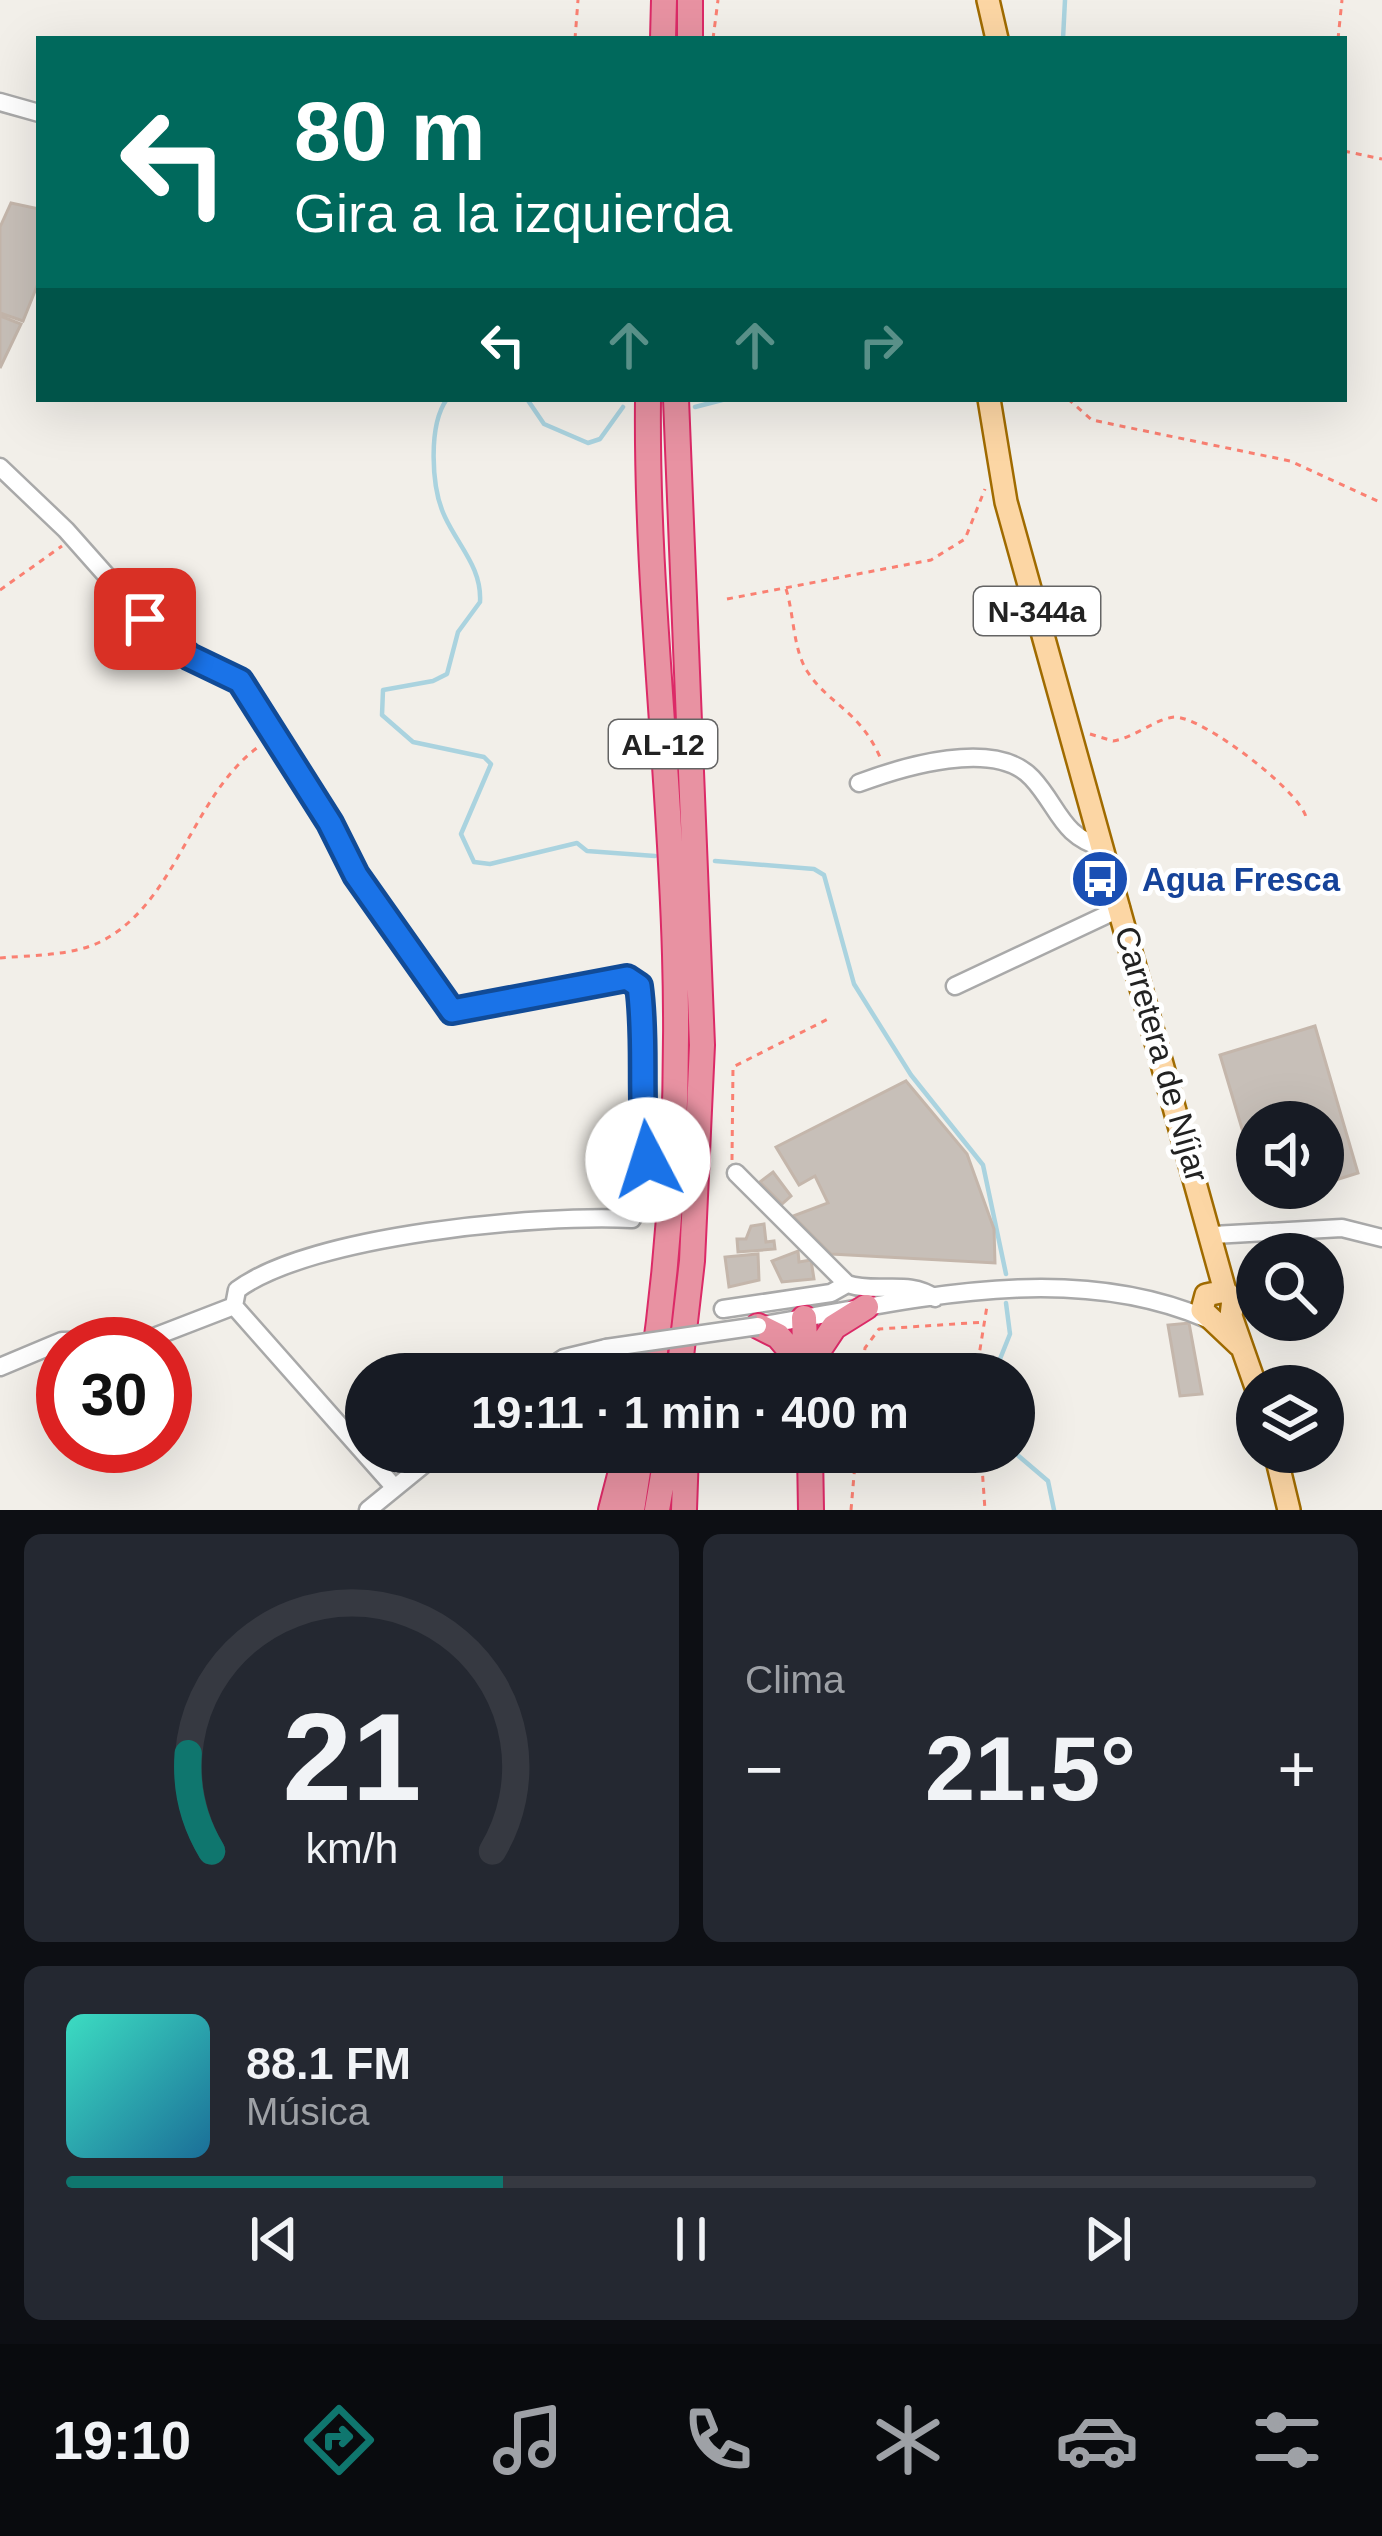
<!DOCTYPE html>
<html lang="es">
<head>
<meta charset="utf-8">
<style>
	body { margin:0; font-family:Arial,sans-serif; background:#242831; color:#f1f3f6; height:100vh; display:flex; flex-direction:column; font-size:45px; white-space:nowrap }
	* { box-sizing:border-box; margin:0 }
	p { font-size:39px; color:#9ea1a6 }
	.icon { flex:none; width:66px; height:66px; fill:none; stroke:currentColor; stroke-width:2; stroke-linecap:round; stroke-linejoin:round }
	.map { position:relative; height:1510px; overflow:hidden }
	.drawer { display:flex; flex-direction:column; gap:24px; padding:24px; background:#0d0f14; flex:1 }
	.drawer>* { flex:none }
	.hud { position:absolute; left:36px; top:36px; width:1311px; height:366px; border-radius:0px; box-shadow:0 12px 48px #0002; background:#00695c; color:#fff; overflow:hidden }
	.controls { position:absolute; left:1236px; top:1101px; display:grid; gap:24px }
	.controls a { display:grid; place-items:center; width:108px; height:108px; border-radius:50%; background:#171b24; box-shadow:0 12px 48px #0002; font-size:60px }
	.speed { position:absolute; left:36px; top:1317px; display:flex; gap:24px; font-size:60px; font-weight:700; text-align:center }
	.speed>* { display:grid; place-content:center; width:156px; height:156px; border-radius:50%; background:#171b24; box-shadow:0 12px 48px #0002; line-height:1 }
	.speed .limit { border:18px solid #d22; background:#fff; color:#111 }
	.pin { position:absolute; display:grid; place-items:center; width:102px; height:102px; color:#fff; margin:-51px; border-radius:24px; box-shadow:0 6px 18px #0006 }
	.me { position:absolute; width:132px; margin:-66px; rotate:355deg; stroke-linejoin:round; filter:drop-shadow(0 0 9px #0008) }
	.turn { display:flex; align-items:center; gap:42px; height:252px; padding:0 60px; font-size:54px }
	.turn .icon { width:156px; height:156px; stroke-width:2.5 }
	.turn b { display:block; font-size:84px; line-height:102px }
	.lanes { display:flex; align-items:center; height:114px; padding:0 60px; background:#0003; justify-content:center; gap:60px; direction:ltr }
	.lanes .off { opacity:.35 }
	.big { font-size:90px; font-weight:600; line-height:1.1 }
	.drawer .widget { flex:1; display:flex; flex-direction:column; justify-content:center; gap:18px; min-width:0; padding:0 42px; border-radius:18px; background:#242831 }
	.drawer .dial { align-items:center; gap:0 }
	.dial svg { height:312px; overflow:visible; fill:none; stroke:#363941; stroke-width:7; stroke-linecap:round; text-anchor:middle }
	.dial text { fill:#f1f3f6; stroke:none }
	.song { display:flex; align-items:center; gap:36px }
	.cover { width:144px; height:144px; border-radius:18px; background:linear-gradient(135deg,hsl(170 70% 55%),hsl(200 70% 35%)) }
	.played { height:12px; border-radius:6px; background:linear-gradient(90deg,#0f766e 35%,#363941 35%) }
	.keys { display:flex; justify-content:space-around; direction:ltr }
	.heat { display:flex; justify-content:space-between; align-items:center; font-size:66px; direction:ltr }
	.drawer .tiles { flex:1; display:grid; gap:24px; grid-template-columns:1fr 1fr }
	.widget:last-child { grid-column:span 2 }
	.trip { position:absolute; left:345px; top:1353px; width:690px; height:120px; border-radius:60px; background:#171b24; box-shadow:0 12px 48px #0002; font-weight:600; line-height:120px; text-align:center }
	.tabs { display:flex; height:192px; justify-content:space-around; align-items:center; background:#090b0e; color:#9ea1a6 }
	.tabs .icon { width:84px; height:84px }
	.tabs .selected { color:#0f766e }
	.tabs b { font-size:54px; color:#f1f3f6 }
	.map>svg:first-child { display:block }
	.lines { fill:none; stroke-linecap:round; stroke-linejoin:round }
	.stream { stroke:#aad3df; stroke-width:4.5 }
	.building { fill:#c7bfb8; stroke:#c4b6ab; stroke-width:3 }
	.minor-casing { stroke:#a9a9a9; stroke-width:21 }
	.major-casing { stroke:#a06b00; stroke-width:26 }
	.highway-casing { stroke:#dc2a67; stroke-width:28 }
	.path { stroke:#fa8072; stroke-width:3; stroke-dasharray:6 6; stroke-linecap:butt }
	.minor { stroke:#fff; stroke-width:16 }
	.major { stroke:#fcd6a4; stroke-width:21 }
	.highway { stroke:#e892a2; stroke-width:24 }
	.minor-bridge-casing { stroke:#a9a9a9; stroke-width:21; stroke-linecap:butt }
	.minor-bridge { stroke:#fff; stroke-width:16 }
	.route-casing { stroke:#114b97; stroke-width:30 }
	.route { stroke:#1a73e8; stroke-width:21 }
	.labels { text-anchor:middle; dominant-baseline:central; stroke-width:10; stroke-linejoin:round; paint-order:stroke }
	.shield { fill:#fff; stroke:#646464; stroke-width:3 }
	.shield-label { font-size:30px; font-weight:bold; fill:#222 }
	.transit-label { font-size:33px; font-weight:bold; fill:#164399; stroke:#fff; text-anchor:start }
	.street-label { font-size:33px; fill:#222; stroke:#fff }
</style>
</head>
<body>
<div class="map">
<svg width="1382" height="1510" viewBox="0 0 1382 1510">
	<rect width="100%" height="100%" fill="#f2efe9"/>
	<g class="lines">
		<!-- stream -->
		<path class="stream" d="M1063,39L1065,0
			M447,399C428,425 431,488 445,517C459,547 482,568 480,602L458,632L447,674L433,681L383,690L382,715L413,742L484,757L491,764L461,834L474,862L490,864L577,843L587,851L655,856
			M527,399L544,424L588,443L600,439L623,407
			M695,407L726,399
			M715,861L814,869L824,875L854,984L911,1075L983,1165L1006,1274
			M994,1374L1010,1334L1006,1303
			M1014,1452L1048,1481L1054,1510"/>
	</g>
	<!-- building -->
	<path class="building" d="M11,203L39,209V281L23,321L0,313V227Z
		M0,316L21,324L0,368Z
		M1315,1026L1358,1173L1323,1184V1122H1257V1179L1220,1055Z
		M906,1081L967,1154L994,1229L995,1263L831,1254L793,1216L828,1203L815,1176L799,1185L776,1147Z
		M773,1172L791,1196L782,1204L760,1182Z
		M1260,1188H1310L1273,1199Z
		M764,1224L766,1242L774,1241L775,1249L738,1252L737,1239H746L751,1226Z
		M798,1251L799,1262L811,1260L814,1279L782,1282L772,1261Z
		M758,1254L759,1280L729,1287L725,1257Z
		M1189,1323L1202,1394L1180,1396L1168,1325Z"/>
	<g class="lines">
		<defs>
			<path id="minor" d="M0,102L39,113
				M0,467L66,530L145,619L190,657L240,681L330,823L356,876L452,1011L627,978L639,986C646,1035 654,1181 632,1219C539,1214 311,1235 237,1290L234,1306
				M859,783C902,767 995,738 1032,778C1059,807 1061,837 1104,848
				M955,986L1121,908
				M736,1173L847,1284C877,1294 908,1279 935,1298
				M1213,1235L1342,1228L1382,1238
				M723,1309L831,1293L847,1284
				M758,1326C905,1302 1065,1258 1207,1319
				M0,1367L62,1341L146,1340L234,1306L395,1488
				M540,1374L564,1358L606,1348
				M368,1510L439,1452"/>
			<path id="major" d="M988,0L997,39
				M989,399L1006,502L1225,1291L1233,1299L1231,1316L1257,1390
				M1225,1291L1206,1295L1202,1310L1239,1345
				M1275,1452L1289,1510"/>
			<path id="highway" d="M663,39L664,0
				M690,39V0
				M648,399C646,585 670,769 675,955C679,1095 672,1235 652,1374
				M676,399L702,1045L692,1261L679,1374
				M804,1318L806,1366
				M758,1326L778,1336L806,1369
				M806,1369L834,1327L866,1307
				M810,1452L811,1510
				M611,1510L626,1452
				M632,1510L641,1452
				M657,1510L667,1452
				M684,1510L686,1452"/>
		</defs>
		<!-- minor casing -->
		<use href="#minor" class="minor-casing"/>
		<!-- major casing -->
		<use href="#major" class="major-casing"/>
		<!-- highway casing -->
		<use href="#highway" class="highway-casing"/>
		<!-- path -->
		<path class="path" d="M575,39L578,0
			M713,39L718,0
			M1338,39L1342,0
			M1344,151L1382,159
			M1068,399L1092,420L1290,461L1382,503
			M786,589C794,614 793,649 807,671C828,704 859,710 880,757
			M0,590L62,546
			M727,599L931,560L965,539L985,489
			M1090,734L1113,741C1134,738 1155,719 1174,717C1202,716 1299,790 1306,817
			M0,958C32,955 71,956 100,942C178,903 191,794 261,745
			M732,1160L733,1067L828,1019
			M862,1374L865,1348L879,1329L985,1322
			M976,1374L987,1306
			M981,1452L985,1510
			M851,1510L856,1452"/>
		<!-- minor -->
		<use href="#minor" class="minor"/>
		<!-- major -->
		<use href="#major" class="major"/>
		<!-- highway -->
		<use href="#highway" class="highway"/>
		<defs>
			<path id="minor-bridge" d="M606,1348L758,1326"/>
		</defs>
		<!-- minor-bridge casing -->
		<use href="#minor-bridge" class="minor-bridge-casing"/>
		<!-- minor-bridge -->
		<use href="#minor-bridge" class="minor-bridge"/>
	</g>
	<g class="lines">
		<defs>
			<path id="route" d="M145,619L190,657L240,681L330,823L356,875L452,1011L627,978L639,986C647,1044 638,1103 648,1160"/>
		</defs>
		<!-- route casing -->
		<use href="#route" class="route-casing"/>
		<!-- route -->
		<use href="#route" class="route"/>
	</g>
	<!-- icons -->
	<defs>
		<symbol id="bus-disc" viewBox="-11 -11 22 22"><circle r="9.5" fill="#1a4fb4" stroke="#fff"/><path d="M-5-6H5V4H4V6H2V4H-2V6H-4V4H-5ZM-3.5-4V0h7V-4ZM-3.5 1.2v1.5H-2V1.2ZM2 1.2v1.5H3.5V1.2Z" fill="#fff"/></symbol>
	</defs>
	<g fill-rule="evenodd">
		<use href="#bus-disc" x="1067" y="846" width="66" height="66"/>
	</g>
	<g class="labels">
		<!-- shield labels -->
		<g class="shield">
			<rect x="974" y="587" width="126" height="48" rx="9"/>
			<rect x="609" y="720" width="108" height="48" rx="9"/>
		</g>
		<g class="shield-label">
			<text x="1037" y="611">N-344a</text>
			<text x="663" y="744">AL-12</text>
		</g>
		<!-- transit labels -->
		<g class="transit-label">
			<text x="1142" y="879">Agua Fresca</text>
		</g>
		<!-- street labels -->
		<g class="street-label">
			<text transform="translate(1162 1054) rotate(74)">Carretera de Níjar</text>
		</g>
	</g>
</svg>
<div class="controls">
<a><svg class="icon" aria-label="sound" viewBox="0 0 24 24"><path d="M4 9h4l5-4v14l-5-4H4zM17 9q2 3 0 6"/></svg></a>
<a><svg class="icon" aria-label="search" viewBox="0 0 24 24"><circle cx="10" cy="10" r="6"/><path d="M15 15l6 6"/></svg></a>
<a><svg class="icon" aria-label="layers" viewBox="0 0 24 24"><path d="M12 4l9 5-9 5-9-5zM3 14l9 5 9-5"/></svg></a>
</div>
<div class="speed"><div class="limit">30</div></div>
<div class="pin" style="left:145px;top:619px;background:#d93025"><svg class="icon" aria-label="arrive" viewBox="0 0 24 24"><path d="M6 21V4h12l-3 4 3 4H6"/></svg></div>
<svg class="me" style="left:648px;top:1160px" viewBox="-20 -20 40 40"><circle r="19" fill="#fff"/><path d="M0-13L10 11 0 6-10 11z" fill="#1a73e8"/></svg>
<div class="trip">19:11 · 1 min · 400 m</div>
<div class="hud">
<div class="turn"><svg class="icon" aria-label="left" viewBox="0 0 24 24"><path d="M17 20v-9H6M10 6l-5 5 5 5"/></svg><div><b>80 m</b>Gira a la izquierda</div></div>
<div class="lanes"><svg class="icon" aria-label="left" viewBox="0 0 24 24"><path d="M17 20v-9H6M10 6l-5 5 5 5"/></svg><svg class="icon off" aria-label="ahead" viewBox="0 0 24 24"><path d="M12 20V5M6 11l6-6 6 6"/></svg><svg class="icon off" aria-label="ahead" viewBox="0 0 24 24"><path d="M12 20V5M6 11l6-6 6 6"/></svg><svg class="icon off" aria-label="right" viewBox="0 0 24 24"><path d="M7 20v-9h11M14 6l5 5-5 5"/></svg></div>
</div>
</div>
<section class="drawer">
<div class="tiles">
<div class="widget dial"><svg viewBox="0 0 100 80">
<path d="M14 69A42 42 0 1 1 86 69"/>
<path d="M14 69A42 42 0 0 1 8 44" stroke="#0f766e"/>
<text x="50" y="56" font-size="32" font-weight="700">21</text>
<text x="50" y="72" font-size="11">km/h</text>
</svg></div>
<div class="widget"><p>Clima</p>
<div class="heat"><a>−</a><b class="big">21.5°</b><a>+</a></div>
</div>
<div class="widget">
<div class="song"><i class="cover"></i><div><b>88.1 FM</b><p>Música</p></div></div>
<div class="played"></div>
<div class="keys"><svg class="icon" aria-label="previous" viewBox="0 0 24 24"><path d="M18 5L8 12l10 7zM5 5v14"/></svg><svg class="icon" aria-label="pause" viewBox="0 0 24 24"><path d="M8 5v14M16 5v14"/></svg><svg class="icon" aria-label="next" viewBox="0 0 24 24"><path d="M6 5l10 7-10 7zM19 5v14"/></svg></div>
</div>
</div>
</section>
<nav class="tabs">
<b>19:10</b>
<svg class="icon selected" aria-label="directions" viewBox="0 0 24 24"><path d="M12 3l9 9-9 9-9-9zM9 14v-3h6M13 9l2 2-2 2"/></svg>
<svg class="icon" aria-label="music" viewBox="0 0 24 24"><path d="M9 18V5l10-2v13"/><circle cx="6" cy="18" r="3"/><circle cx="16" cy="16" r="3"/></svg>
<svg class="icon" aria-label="phone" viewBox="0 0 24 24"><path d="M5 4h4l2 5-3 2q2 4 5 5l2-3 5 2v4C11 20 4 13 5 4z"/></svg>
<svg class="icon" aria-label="climate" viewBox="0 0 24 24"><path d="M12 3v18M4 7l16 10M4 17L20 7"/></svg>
<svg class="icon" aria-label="car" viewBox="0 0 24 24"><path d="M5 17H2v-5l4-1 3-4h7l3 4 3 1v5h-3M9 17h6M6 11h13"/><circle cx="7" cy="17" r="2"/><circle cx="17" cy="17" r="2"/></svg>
<svg class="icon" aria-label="filters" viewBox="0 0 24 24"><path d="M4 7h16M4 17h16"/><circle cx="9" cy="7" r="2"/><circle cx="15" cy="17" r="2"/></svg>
</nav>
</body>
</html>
